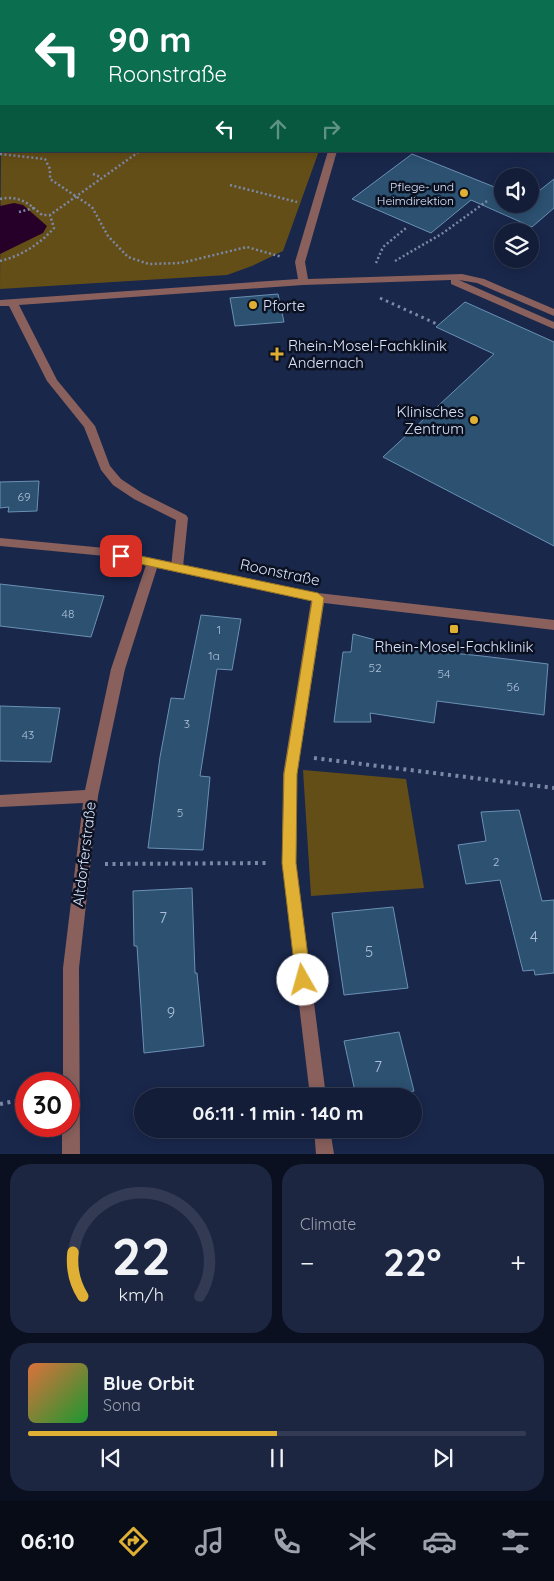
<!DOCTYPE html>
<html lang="en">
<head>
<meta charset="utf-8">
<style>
	body { margin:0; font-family:Quicksand,sans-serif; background:#1c2640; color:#f1f3f6; height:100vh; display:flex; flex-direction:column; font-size:19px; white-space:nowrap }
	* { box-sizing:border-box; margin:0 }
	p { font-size:16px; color:#9da2ae }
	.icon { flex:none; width:28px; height:28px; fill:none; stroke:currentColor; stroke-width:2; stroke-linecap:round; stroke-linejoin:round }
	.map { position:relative; height:1154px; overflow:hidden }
	.drawer { display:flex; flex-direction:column; gap:10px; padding:10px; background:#0a101f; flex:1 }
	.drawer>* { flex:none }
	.banner { position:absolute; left:0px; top:0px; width:555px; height:152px; box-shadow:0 2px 12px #0003,0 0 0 1px #323b53; background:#0b6e4f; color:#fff; overflow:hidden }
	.fabs { position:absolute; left:494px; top:168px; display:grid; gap:10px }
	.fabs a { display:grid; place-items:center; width:45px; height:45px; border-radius:50%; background:#131d38; box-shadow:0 2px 12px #0003,0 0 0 1px #323b53; font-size:25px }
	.speed { position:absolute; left:15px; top:1072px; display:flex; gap:10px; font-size:25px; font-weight:700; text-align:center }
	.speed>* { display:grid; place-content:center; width:65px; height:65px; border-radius:50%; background:#131d38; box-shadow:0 2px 12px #0003,0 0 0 1px #323b53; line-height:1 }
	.speed .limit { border:8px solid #d22; background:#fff; color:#111 }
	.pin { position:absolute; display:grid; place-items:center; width:42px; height:42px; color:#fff; margin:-21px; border-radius:10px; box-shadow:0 2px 8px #0006 }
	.me { position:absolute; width:55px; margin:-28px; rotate:353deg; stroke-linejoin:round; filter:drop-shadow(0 0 4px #0008) }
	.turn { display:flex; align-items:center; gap:18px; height:105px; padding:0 25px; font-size:22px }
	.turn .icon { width:65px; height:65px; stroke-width:2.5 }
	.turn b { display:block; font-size:35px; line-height:42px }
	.lanes { display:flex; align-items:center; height:48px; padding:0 25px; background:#0003; justify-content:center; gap:25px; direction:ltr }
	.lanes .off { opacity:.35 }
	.big { font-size:38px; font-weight:700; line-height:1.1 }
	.drawer .tile { flex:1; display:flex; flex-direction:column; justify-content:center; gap:8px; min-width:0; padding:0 18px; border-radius:20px; background:#1c2640 }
	.drawer .dial { align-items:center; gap:0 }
	.dial svg { height:130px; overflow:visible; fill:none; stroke:#323b53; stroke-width:7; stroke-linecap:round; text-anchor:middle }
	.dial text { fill:#f1f3f6; stroke:none }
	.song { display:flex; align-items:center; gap:15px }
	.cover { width:60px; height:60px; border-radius:8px; background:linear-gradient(135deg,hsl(20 70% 55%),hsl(130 70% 35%)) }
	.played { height:5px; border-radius:2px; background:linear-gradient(90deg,#e0b034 50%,#323b53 50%) }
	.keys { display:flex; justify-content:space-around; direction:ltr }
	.heat { display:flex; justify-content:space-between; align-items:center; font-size:28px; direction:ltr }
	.drawer .tiles { flex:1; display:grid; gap:10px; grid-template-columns:1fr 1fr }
	.tile:last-child { grid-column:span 2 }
	.trip { position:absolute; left:134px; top:1088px; width:288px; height:50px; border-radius:25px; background:#131d38; box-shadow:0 2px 12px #0003,0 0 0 1px #323b53; font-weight:700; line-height:50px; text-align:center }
	.dock { display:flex; height:80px; justify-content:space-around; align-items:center; background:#080c16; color:#9da2ae }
	.dock .icon { width:35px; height:35px }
	.dock .current { color:#e0b034 }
	.dock b { font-size:22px; color:#f1f3f6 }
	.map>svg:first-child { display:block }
	.green { fill:#644e17 }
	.water { fill:#270029 }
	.building { fill:#2c5171; stroke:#6a91b4 }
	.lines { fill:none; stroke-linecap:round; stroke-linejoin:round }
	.path-far2 { stroke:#7c88a6; stroke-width:2.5; stroke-dasharray:2 2.5; stroke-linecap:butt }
	.path-far1 { stroke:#7c88a6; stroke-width:3; stroke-dasharray:2.5 4; stroke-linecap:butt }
	.path { stroke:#7c88a6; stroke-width:4; stroke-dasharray:3 4.5; stroke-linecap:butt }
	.service { fill:#89605c; fill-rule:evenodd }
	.minor { fill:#89605c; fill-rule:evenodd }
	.tertiary { fill:#89605c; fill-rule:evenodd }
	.route { fill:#e0b034; stroke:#927222 }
	.poi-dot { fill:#e0b034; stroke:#0b1121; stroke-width:2 }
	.labels { text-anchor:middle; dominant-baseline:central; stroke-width:5; stroke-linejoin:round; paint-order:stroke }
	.far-poi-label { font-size:12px; fill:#dbe5fd; stroke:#0b1121; text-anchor:end }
	.number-label { font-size:12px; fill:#afc0da }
	.poi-label { font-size:15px; fill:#dbe5fd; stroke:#0b1121; text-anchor:start }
	.street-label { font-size:15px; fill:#dbe5fd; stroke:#0b1121 }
	.near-number-label { font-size:15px; fill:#afc0da }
</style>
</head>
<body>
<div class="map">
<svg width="554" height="1154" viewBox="0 0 554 1154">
	<rect width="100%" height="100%" fill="#19274b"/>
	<!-- green -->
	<path class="green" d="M1,129V151H319L283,251L252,266L227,275L0,289Z
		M303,770L406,779L424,888L311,896Z"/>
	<!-- water -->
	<path class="water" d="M14,203L23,205L47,226L43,233L0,254V206Z"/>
	<!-- building -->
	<path class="building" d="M412,154L502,190V204H530V198L554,179V208L532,227L471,200L431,233L352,199Z
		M278,294L284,322L235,326L230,298Z
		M465,302L554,342V546L383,457L494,354L436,327Z
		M39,481L37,511L8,512L9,507L0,508V482Z
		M0,584L104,596L91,637L0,626Z
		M201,615L241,619L232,670L217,669L200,776L210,777L203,850L148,848L160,757L171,698L184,699Z
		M353,634L383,642L382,646L482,656L548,664L544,715L437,701L434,723L370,713L371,722H334L343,652H351Z
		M0,706L60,708L51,762L0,761Z
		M519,810L542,901L554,900V973L535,975L534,970L523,971L500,880L466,884L458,845L486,841L481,812Z
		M192,888L195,973H197L204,1046L144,1053L137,946H134L133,891Z
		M393,907L408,988L344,995L332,913Z
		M399,1032L414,1091L408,1092L410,1096H356L344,1041Z"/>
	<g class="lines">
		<!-- path-far2 -->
		<path class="path-far2" d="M45,1L47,0
			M266,1L268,0
			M0,154L45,159L50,169V179L92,207L108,236L128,257L149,264L181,263L247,247L282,257
			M93,174L101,177
			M230,185L297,202
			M0,199C19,195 28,203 42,215H50L140,151
			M19,212L34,208
			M0,261C21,256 40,244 54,228L50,215
			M395,261L443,233L487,201
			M376,263L383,247L406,228"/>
		<!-- path-far1 -->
		<path class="path-far1" d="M380,298L439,325"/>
		<!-- path -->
		<path class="path" d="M314,758L554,788
			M105,864L268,863
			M0,1104L26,1099"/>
		<!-- service -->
		<path class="service" d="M0,40H1V44H0Z
			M0,119H1V125H0Z
			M328,151H337L305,262L308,279L462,274L484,279L554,309V316L477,283L459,280L554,322V329L451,284V280L303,285L19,305L57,380L95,426L110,466L121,479L142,493L186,515L188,518L183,567L181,570H173L171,567L176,520L134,499L113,485L101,470L84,427L47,381L9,306H0V300L298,279L295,262Z"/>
		<!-- minor -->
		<path class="minor" d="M0,538L105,548L318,593L554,620V630L324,603L297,775L296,863L326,1096H310L282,863L283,775L311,601L157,568L125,669L98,796L79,968L80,1154H62V1126H69V1084H63V968L83,803L0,807V795L85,790L111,669L146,565L105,556L0,546Z
			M314,1129H330L334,1154H316Z"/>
		<!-- tertiary -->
		<path class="tertiary" d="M528,0H540L541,1H529Z"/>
	</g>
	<!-- route -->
	<path class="route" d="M121,552L318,593L324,598L297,774L296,863L311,980L308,984L303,986L298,984L296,980L282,863L284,774L312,601L117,559L115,556L117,553Z"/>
	<!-- markers -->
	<g class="poi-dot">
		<circle cx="464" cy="193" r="5"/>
		<circle cx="253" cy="305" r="5"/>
		<path d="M274.5 346.5h5v5h5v5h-5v5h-5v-5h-5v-5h5z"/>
		<circle cx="474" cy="420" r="5"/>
		<rect x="449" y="624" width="10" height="10" rx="2.5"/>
	</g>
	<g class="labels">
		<!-- far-poi labels -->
		<g class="far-poi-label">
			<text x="454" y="186">Pflege- und<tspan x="454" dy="14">Heimdirektion</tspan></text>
		</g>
		<!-- number labels -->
		<g class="number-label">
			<text x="24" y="496">69</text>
			<text x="68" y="613">48</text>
			<text x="219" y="629">1</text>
			<text x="214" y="655">1a</text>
			<text x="375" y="667">52</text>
			<text x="444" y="673">54</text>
			<text x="513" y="686">56</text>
			<text x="187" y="723">3</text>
			<text x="28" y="734">43</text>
			<text x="180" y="812">5</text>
			<text x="496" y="861">2</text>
		</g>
		<!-- poi labels -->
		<g class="poi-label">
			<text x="263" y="305">Pforte</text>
			<text x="288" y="345">Rhein-Mosel-Fachklinik<tspan x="288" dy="17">Andernach</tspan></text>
			<text x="464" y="411" text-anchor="end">Klinisches<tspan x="464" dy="17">Zentrum</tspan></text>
			<text x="454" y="646" text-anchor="middle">Rhein-Mosel-Fachklinik</text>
		</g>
		<!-- street labels -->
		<g class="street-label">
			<text transform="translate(280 572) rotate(12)">Roonstraße</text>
			<text transform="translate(84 854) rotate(-83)">Altdorferstraße</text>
		</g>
		<!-- near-number labels -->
		<g class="near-number-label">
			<text x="163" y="917">7</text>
			<text x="534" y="936">4</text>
			<text x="369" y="951">5</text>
			<text x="171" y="1012">9</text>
			<text x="378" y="1066">7</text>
		</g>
	</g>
</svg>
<div class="fabs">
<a><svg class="icon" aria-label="sound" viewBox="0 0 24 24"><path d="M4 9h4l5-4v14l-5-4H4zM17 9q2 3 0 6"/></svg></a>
<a><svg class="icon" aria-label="layers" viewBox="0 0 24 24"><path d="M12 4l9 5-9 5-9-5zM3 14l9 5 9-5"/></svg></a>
</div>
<div class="speed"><div class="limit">30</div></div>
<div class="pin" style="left:121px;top:556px;background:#d93025"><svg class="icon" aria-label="arrive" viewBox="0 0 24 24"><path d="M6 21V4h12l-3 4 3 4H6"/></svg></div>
<svg class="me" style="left:303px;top:980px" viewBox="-20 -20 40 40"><circle r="19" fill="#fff"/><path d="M0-13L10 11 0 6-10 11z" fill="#e0b034"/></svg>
<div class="trip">06:11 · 1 min · 140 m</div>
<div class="banner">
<div class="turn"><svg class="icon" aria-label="left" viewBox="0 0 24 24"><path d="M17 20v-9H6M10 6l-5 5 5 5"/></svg><div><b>90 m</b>Roonstraße</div></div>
<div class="lanes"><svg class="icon" aria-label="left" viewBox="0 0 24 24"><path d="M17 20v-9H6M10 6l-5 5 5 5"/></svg><svg class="icon off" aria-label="ahead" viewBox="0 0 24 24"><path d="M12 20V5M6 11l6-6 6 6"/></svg><svg class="icon off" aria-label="right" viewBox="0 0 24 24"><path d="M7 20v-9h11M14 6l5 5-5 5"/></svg></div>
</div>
</div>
<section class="drawer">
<div class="tiles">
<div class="tile dial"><svg viewBox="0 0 100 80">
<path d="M14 69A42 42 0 1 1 86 69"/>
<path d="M14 69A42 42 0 0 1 8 42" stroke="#e0b034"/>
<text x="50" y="56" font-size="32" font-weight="700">22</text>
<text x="50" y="72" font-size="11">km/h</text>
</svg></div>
<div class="tile"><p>Climate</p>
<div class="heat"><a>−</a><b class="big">22°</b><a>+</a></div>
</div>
<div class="tile">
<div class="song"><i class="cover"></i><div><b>Blue Orbit</b><p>Sona</p></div></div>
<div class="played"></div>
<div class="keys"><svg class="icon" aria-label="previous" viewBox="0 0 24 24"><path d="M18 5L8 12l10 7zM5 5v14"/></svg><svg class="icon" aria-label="pause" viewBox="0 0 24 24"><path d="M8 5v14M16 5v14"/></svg><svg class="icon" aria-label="next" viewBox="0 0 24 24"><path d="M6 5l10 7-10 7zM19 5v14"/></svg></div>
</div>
</div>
</section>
<nav class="dock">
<b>06:10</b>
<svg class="icon current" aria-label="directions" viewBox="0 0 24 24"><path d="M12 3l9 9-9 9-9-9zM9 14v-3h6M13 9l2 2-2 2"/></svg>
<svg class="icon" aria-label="music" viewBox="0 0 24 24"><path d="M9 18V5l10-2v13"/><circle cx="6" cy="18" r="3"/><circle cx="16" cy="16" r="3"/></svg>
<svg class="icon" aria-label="phone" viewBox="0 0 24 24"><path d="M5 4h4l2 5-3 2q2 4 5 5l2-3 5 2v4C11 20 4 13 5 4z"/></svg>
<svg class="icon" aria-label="climate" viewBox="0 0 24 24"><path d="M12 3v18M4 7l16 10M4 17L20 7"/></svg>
<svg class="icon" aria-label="car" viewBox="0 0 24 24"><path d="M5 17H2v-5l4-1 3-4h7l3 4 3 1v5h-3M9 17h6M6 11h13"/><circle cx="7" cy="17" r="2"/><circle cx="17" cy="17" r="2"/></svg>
<svg class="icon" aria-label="filters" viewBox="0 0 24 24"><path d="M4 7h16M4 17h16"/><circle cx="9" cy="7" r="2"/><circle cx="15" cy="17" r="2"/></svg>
</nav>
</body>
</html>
